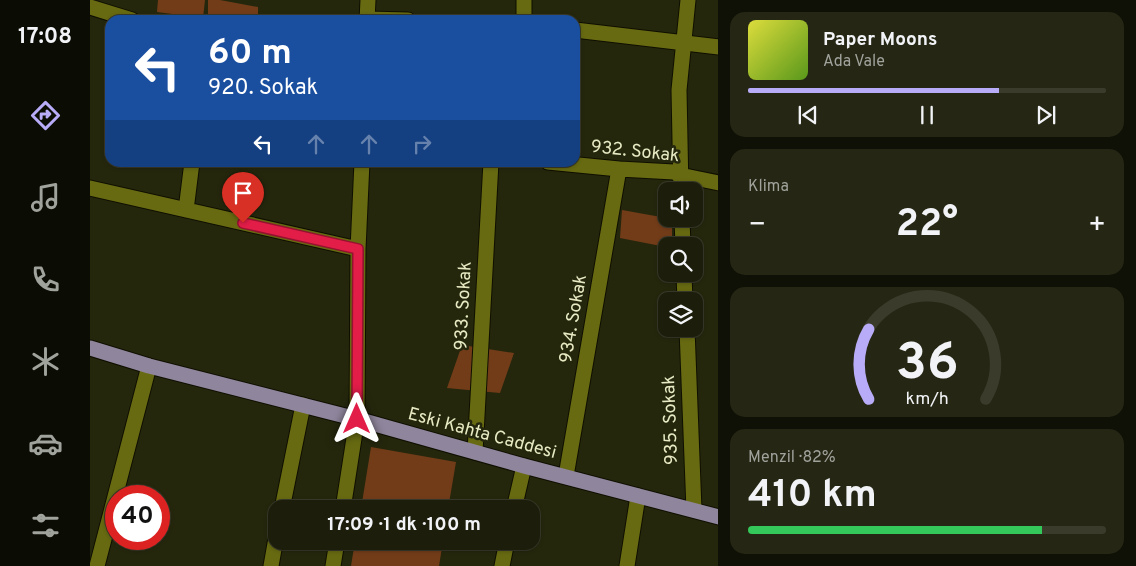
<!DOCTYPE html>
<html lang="tr">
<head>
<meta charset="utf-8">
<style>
	body { margin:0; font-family:Overpass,sans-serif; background:#252613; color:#f1f3f6; height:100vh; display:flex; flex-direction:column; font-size:19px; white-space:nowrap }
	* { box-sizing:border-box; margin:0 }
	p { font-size:16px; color:#a0a29c }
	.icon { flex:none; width:28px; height:28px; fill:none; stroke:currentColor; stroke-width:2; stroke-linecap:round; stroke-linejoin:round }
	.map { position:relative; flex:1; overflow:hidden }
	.drawer { display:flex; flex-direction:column; gap:12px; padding:12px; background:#0f1006; width:418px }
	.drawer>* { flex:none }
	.top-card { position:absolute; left:15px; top:15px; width:475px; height:152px; border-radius:15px; box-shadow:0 1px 4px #0004,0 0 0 1px #3a3b2b; background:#1a4fa0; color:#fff; overflow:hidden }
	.controls { position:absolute; left:568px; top:182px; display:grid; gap:10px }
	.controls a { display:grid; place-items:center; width:45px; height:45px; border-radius:10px; background:#1c1d0a; box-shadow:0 1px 4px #0004,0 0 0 1px #3a3b2b; font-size:25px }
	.speed { position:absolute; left:15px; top:485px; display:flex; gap:10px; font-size:25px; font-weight:700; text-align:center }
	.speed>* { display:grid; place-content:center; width:65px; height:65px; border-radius:50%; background:#1c1d0a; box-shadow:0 1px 4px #0004,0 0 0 1px #3a3b2b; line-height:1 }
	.speed .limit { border:8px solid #d22; background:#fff; color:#111 }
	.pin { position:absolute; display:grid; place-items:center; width:42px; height:42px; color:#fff; margin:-51px -21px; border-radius:50% 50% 50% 0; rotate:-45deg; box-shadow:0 0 5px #0007 }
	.pin .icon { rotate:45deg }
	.me { position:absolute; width:55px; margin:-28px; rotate:0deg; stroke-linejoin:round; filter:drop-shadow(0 0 4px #0008) }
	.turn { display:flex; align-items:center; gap:18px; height:105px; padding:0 20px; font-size:22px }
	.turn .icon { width:65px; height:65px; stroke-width:2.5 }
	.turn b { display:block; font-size:35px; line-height:42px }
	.lanes { display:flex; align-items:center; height:48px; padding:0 20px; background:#0003; justify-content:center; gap:25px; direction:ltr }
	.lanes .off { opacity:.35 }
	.big { font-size:38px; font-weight:700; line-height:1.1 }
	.drawer .tile { flex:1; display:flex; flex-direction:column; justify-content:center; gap:8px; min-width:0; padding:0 18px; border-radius:15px; background:#252613 }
	.drawer .dial { align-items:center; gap:0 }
	.dial svg { height:130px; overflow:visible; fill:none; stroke:#3a3b2b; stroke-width:7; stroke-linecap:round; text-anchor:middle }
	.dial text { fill:#f1f3f6; stroke:none }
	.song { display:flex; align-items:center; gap:15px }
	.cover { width:60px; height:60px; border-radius:8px; background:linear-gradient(135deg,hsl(60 70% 55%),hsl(90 70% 35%)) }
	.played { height:5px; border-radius:2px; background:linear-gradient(90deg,#b8abf7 70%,#3a3b2b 70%) }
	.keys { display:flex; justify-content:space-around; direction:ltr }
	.heat { display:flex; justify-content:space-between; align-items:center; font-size:28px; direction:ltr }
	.charge { height:8px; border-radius:4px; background:linear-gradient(90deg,#34c759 82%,#3a3b2b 0) }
	.trip { position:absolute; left:178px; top:500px; width:272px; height:50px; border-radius:15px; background:#1c1d0a; box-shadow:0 1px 4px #0004,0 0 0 1px #3a3b2b; font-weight:700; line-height:50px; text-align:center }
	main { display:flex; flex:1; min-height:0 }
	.tabs { display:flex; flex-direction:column; width:90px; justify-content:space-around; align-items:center; background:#0b0c04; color:#a0a29c }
	.tabs .icon { width:35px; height:35px }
	.tabs .active { color:#b8abf7 }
	.tabs b { font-size:22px; color:#f1f3f6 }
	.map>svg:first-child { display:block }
	.green { fill:#723c19 }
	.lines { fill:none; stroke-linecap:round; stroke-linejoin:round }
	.minor-casing { stroke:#0f0f00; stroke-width:17 }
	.major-casing { stroke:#0f0f00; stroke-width:17 }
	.minor { stroke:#676a11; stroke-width:15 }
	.major { stroke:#8f859c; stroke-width:15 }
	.route-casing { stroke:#92132f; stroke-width:12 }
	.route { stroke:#e11d48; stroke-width:9 }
	.labels { text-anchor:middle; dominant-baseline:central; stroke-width:5; stroke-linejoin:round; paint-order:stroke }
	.street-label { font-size:18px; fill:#e7eac3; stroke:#25270d }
</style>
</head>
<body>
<main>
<nav class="tabs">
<b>17:08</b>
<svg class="icon active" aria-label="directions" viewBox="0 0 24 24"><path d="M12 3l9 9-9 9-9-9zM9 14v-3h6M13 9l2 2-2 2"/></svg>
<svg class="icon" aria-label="music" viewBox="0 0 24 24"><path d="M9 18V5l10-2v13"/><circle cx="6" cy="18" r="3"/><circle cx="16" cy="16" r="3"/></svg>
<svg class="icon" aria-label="phone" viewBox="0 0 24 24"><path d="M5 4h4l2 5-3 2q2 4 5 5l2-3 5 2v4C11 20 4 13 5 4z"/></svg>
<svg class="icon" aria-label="climate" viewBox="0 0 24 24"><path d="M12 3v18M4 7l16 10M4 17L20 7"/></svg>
<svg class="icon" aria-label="car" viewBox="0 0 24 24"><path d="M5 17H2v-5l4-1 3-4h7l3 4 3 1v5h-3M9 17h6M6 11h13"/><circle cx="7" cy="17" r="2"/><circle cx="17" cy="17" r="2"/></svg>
<svg class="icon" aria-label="filters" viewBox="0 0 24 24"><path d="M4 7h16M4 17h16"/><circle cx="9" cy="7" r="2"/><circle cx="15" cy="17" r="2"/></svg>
</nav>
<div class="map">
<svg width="629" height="566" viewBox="0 0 629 566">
	<rect width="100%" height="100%" fill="#25270d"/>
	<!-- green -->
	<path class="green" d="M68,0H115L113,18L67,12Z
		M118,0H130L168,7V20H118Z
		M532,210L582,219V246L576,247L530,238Z
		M372,345L424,353L410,393L357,388Z
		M281,447L366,462L358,509H271Z
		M265,541H353L349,566H261Z"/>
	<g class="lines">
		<defs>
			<path id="minor" d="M0,7L42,20
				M277,19L318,20
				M277,20L278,0
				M434,20V0
				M485,30L629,47
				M458,162L529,169L584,172L590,175L629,183
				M0,188L268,249
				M591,191L589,90L598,0
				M96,210L102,162
				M592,219L593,246
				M594,274L595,301
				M597,329L604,510
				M385,452L401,162
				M476,476L529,169
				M192,509L213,405
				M253,509L267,419L268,249L272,162
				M424,509L434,466
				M7,566L59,366
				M181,566L186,538
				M243,566L247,541
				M412,566L417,541
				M537,566L548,496"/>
			<path id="major" d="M0,348L59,366L267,419L434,466L629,517"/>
		</defs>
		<!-- minor casing -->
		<use href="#minor" class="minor-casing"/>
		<!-- major casing -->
		<use href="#major" class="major-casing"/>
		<!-- minor -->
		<use href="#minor" class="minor"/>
		<!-- major -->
		<use href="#major" class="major"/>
	</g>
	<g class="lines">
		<defs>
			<path id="route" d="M153,223L268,249L267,419"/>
		</defs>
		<!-- route casing -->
		<use href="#route" class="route-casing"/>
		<!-- route -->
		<use href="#route" class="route"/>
	</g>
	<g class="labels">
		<!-- street labels -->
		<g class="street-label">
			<text transform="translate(545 152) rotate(6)">932. Sokak</text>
			<text transform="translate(374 306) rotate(-87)">933. Sokak</text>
			<text transform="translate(484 319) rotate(-80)">934. Sokak</text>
			<text transform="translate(581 420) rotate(-92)">935. Sokak</text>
			<text transform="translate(392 434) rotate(15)">Eski Kahta Caddesi</text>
		</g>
	</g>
</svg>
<div class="controls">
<a><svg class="icon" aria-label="sound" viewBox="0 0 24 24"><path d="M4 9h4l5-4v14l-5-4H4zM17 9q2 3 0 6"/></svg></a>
<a><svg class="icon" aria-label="search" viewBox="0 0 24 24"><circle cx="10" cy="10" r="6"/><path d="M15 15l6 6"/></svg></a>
<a><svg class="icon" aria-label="layers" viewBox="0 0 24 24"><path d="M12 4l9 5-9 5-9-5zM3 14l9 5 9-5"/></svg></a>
</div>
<div class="speed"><div class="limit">40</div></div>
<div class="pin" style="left:153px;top:223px;background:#d93025"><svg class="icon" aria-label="arrive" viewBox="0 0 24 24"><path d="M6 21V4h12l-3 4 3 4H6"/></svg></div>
<svg class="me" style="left:267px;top:419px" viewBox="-20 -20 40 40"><path d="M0-17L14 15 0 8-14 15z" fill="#e11d48" stroke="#fff" stroke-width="4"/></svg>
<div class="trip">17:09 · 1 dk · 100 m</div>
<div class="top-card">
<div class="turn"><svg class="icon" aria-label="left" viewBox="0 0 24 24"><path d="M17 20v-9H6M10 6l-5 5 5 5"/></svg><div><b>60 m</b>920. Sokak</div></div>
<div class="lanes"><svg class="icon" aria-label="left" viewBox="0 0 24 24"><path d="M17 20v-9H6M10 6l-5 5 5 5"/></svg><svg class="icon off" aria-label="ahead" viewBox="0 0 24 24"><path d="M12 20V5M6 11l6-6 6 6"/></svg><svg class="icon off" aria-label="ahead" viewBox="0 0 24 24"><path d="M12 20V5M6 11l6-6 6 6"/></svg><svg class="icon off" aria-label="right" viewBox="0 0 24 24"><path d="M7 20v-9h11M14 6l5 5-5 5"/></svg></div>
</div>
</div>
<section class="drawer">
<div class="tile">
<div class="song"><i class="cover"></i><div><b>Paper Moons</b><p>Ada Vale</p></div></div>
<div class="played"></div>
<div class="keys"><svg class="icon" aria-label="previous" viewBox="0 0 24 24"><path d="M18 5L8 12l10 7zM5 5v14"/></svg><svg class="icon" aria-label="pause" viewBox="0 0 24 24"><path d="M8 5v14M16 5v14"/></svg><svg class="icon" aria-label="next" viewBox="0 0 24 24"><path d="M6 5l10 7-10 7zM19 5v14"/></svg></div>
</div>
<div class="tile"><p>Klima</p>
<div class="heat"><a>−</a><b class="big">22°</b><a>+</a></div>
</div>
<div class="tile dial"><svg viewBox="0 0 100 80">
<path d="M14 69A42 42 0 1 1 86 69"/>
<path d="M14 69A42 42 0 0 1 14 26" stroke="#b8abf7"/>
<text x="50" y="56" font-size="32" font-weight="700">36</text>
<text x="50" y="72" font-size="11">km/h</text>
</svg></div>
<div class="tile"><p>Menzil · 82%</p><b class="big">410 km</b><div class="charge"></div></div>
</section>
</main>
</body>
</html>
